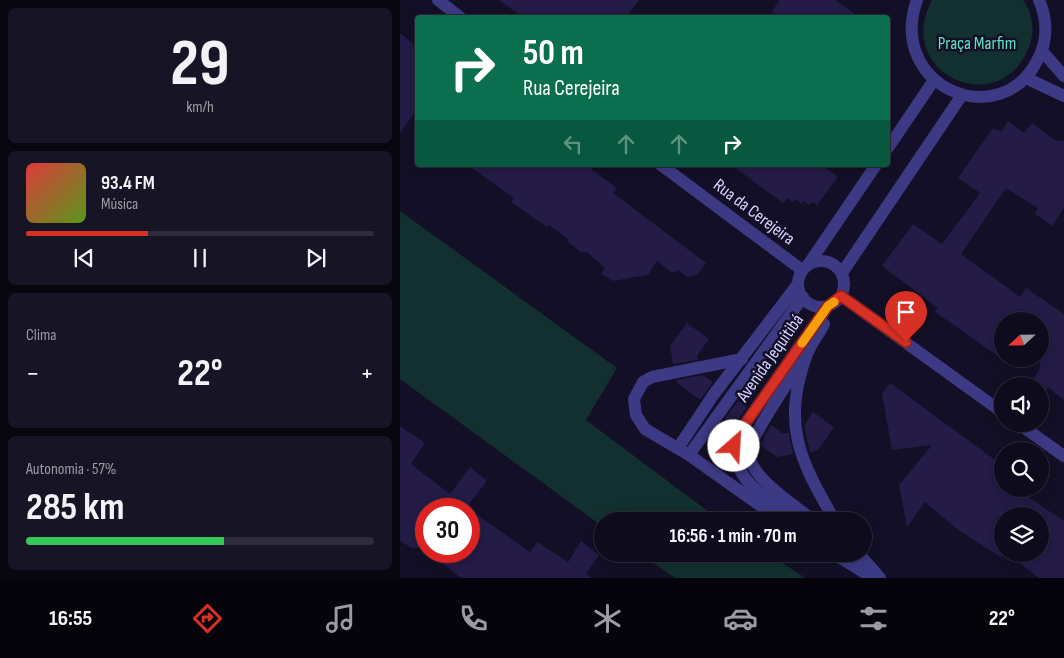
<!DOCTYPE html>
<html lang="pt">
<head>
<meta charset="utf-8">
<style>
	body { margin:0; font-family:"Sofia Sans Condensed",sans-serif; background:#171425; color:#f1f3f6; height:100vh; display:flex; flex-direction:column; font-size:19px; white-space:nowrap }
	* { box-sizing:border-box; margin:0 }
	p { font-size:16px; color:#9b9ba3 }
	.icon { flex:none; width:28px; height:28px; fill:none; stroke:currentColor; stroke-width:2; stroke-linecap:round; stroke-linejoin:round }
	.map { position:relative; flex:1; overflow:hidden }
	.panel { display:flex; flex-direction:column; gap:8px; padding:8px; background:#08060f; width:400px }
	.panel>* { flex:none }
	.top-card { position:absolute; left:15px; top:15px; width:475px; height:152px; border-radius:5px; box-shadow:0 2px 12px #0003,0 0 0 1px #2e2b3b; background:#0b6e4f; color:#fff; overflow:hidden }
	.needle { width:32px; rotate:248deg }
	.tools { position:absolute; left:594px; top:312px; display:grid; gap:10px }
	.tools a { display:grid; place-items:center; width:55px; height:55px; border-radius:50%; background:#0e0b1c; box-shadow:0 2px 12px #0003,0 0 0 1px #2e2b3b; font-size:25px }
	.speed { position:absolute; left:15px; top:498px; display:flex; gap:10px; font-size:25px; font-weight:700; text-align:center }
	.speed>* { display:grid; place-content:center; width:65px; height:65px; border-radius:50%; background:#0e0b1c; box-shadow:0 2px 12px #0003,0 0 0 1px #2e2b3b; line-height:1 }
	.speed .limit { border:8px solid #d22; background:#fff; color:#111 }
	.pin { position:absolute; display:grid; place-items:center; width:42px; height:42px; color:#fff; margin:-51px -21px; border-radius:50% 50% 50% 0; rotate:-45deg; box-shadow:0 0 5px #0007 }
	.pin .icon { rotate:45deg }
	.me { position:absolute; width:55px; margin:-28px; rotate:26deg; stroke-linejoin:round; filter:drop-shadow(0 0 4px #0008) }
	.turn { display:flex; align-items:center; gap:18px; height:105px; padding:0 25px; font-size:22px }
	.turn .icon { width:65px; height:65px; stroke-width:2.5 }
	.turn b { display:block; font-size:35px; line-height:42px }
	.lanes { display:flex; align-items:center; height:48px; padding:0 25px; background:#0003; justify-content:center; gap:25px; direction:ltr }
	.lanes .off { opacity:.35 }
	.big { font-size:38px; font-weight:700; line-height:1.1 }
	.panel .widget { flex:1; display:flex; flex-direction:column; justify-content:center; gap:8px; min-width:0; padding:0 18px; border-radius:8px; background:#171425 }
	.panel .dial { align-items:center; gap:0 }
	.dial b { font-size:65px; line-height:1 }
	.song { display:flex; align-items:center; gap:15px }
	.cover { width:60px; height:60px; border-radius:8px; background:linear-gradient(135deg,hsl(0 70% 55%),hsl(90 70% 35%)) }
	.played { height:5px; border-radius:2px; background:linear-gradient(90deg,#d93025 35%,#2e2b3b 35%) }
	.keys { display:flex; justify-content:space-around; direction:ltr }
	.heat { display:flex; justify-content:space-between; align-items:center; font-size:28px; direction:ltr }
	.charge { height:8px; border-radius:4px; background:linear-gradient(90deg,#34c759 57%,#2e2b3b 0) }
	.trip { position:absolute; left:194px; top:512px; width:278px; height:50px; border-radius:25px; background:#0e0b1c; box-shadow:0 2px 12px #0003,0 0 0 1px #2e2b3b; font-weight:700; line-height:50px; text-align:center }
	.tabs { display:flex; height:80px; justify-content:space-around; align-items:center; background:#06040b; color:#9b9ba3 }
	.tabs .icon { width:35px; height:35px }
	.tabs .active { color:#d93025 }
	.tabs b { font-size:22px; color:#f1f3f6 }
	main { display:flex; flex:1; min-height:0 }
	.map>svg:first-child { display:block }
	.green { fill:#12302f }
	.building { fill:#241b47 }
	.lines { fill:none; stroke-linecap:round; stroke-linejoin:round }
	.minor { stroke:#3d3a85; stroke-width:12 }
	.route-casing { stroke:#8d1f18; stroke-width:12 }
	.route { stroke:#d93025; stroke-width:9 }
	.slow { stroke:#f59e0b; stroke-width:9 }
	.labels { text-anchor:middle; dominant-baseline:central; stroke-width:5; stroke-linejoin:round; paint-order:stroke }
	.park-label { font-size:18px; fill:#5fe0c0; stroke:#130f26 }
	.street-label { font-size:18px; fill:#d9d4ff; stroke:#130f26 }
</style>
</head>
<body>
<main>
<section class="panel">
<div class="widget dial"><b>29</b><p>km/h</p></div>
<div class="widget">
<div class="song"><i class="cover"></i><div><b>93.4 FM</b><p>Música</p></div></div>
<div class="played"></div>
<div class="keys"><svg class="icon" aria-label="previous" viewBox="0 0 24 24"><path d="M18 5L8 12l10 7zM5 5v14"/></svg><svg class="icon" aria-label="pause" viewBox="0 0 24 24"><path d="M8 5v14M16 5v14"/></svg><svg class="icon" aria-label="next" viewBox="0 0 24 24"><path d="M6 5l10 7-10 7zM19 5v14"/></svg></div>
</div>
<div class="widget"><p>Clima</p>
<div class="heat"><a>−</a><b class="big">22°</b><a>+</a></div>
</div>
<div class="widget"><p>Autonomia · 57%</p><b class="big">285 km</b><div class="charge"></div></div>
</section>
<div class="map">
<svg width="664" height="578" viewBox="0 0 664 578">
	<rect width="100%" height="100%" fill="#130f26"/>
	<!-- green -->
	<path class="green" d="M532,0H623C632,11 635,31 630,44C603,123 492,75 532,0Z
		M0,211L217,368L186,420L321,521H202V526L0,379Z
		M241,554H369L405,578H275Z"/>
	<!-- building -->
	<path class="building" d="M99,0H239L226,18H123Z
		M380,0H435L461,18H382L372,11Z
		M0,33L18,48V108L0,133Z
		M608,121L624,133L632,123L655,140L664,141V208L652,226L635,214L638,208L606,188L561,254L620,297L626,288L664,314V400L649,388L644,391L632,381L640,368V321H602V359L535,312L538,308L482,266L513,224L542,244L580,193L558,178L593,128L602,132Z
		M68,165H186L217,188L213,193L306,263L297,275L287,277L279,270L272,273L257,261L248,275L213,281L201,274L205,268L187,252H181L169,243L167,238L149,225L147,227L111,202L114,198Z
		M331,165H422L438,177L417,205L412,202L409,205L404,201L401,204L396,199L394,203L388,198L383,203Z
		M287,323L309,339L297,356L298,360L273,364L270,346Z
		M303,375L313,382L300,400L277,383L276,380Z
		M490,383L602,465V489H616L664,521V578H639L608,554H640V516H602V558L557,529L525,502L507,527L499,485L532,445L492,450L482,394Z
		M338,401L347,407L334,425L325,419Z
		M413,412L434,427L418,450L410,452L404,426Z
		M371,425L382,433H389L393,454L377,457L360,445Z
		M0,426L25,443L11,464L50,494L70,467L87,481L66,508L68,509H26V548H11L0,540Z
		M69,509L130,552L137,542L168,562L181,541L199,555L186,574L192,578H61L27,551H69Z"/>
	<g class="lines">
		<!-- minor -->
		<path class="minor" d="M38,0L61,18
			M517,0C486,87 601,135 638,59C648,40 647,19 639,0
			M642,51L664,76
			M626,78L664,96
			M488,148L534,80
			M261,165L402,270
			M398 284a23 23 0 1 1 46 0a23 23 0 1 1-46 0Z
			M408,265L476,165
			M442,273L562,95
			M441,296L602,412
			M424,324C419,334 411,344 407,354C381,426 400,460 435,521
			M342,359L252,377L243,382L234,399L236,415L245,429L289,455L382,521
			M400,364C390,380 345,443 349,457C357,483 395,505 414,521
			M619,424L664,456
			M278,448L314,394L398,284
			M289,455L403,297
			M400,521C369,499 324,479 338,434L428,306
			M434,554L473,578
			M459,554L480,578"/>
	</g>
	<g class="lines">
		<defs>
			<path id="route" d="M334,446L338,434L418,320L428,306L441,296L506,342"/>
		</defs>
		<!-- route casing -->
		<use href="#route" class="route-casing"/>
		<!-- route -->
		<use href="#route" class="route"/>
		<!-- slow -->
		<path class="slow" d="M402,343L428,306L434,302"/>
	</g>
	<g class="labels">
		<!-- park labels -->
		<g class="park-label">
			<text x="577" y="43">Praça Marfim</text>
		</g>
		<!-- street labels -->
		<g class="street-label">
			<text transform="translate(354 212) rotate(37)">Rua da Cerejeira</text>
			<text transform="translate(370 358) rotate(-55)">Avenida Jequitibá</text>
		</g>
	</g>
</svg>
<div class="tools">
<a><svg class="needle" viewBox="-14 -14 28 28"><path d="M0-13l5 13h-10z" fill="#e53935"/><path d="M0 13l5-13h-10z" fill="#9b9ba3"/></svg></a>
<a><svg class="icon" aria-label="sound" viewBox="0 0 24 24"><path d="M4 9h4l5-4v14l-5-4H4zM17 9q2 3 0 6"/></svg></a>
<a><svg class="icon" aria-label="search" viewBox="0 0 24 24"><circle cx="10" cy="10" r="6"/><path d="M15 15l6 6"/></svg></a>
<a><svg class="icon" aria-label="layers" viewBox="0 0 24 24"><path d="M12 4l9 5-9 5-9-5zM3 14l9 5 9-5"/></svg></a>
</div>
<div class="speed"><div class="limit">30</div></div>
<div class="pin" style="left:506px;top:342px;background:#d93025"><svg class="icon" aria-label="arrive" viewBox="0 0 24 24"><path d="M6 21V4h12l-3 4 3 4H6"/></svg></div>
<svg class="me" style="left:334px;top:446px" viewBox="-20 -20 40 40"><circle r="19" fill="#fff"/><path d="M0-13L10 11 0 6-10 11z" fill="#d93025"/></svg>
<div class="trip">16:56 · 1 min · 70 m</div>
<div class="top-card">
<div class="turn"><svg class="icon" aria-label="right" viewBox="0 0 24 24"><path d="M7 20v-9h11M14 6l5 5-5 5"/></svg><div><b>50 m</b>Rua Cerejeira</div></div>
<div class="lanes"><svg class="icon off" aria-label="left" viewBox="0 0 24 24"><path d="M17 20v-9H6M10 6l-5 5 5 5"/></svg><svg class="icon off" aria-label="ahead" viewBox="0 0 24 24"><path d="M12 20V5M6 11l6-6 6 6"/></svg><svg class="icon off" aria-label="ahead" viewBox="0 0 24 24"><path d="M12 20V5M6 11l6-6 6 6"/></svg><svg class="icon" aria-label="right" viewBox="0 0 24 24"><path d="M7 20v-9h11M14 6l5 5-5 5"/></svg></div>
</div>
</div>
</main>
<nav class="tabs">
<b>16:55</b>
<svg class="icon active" aria-label="directions" viewBox="0 0 24 24"><path d="M12 3l9 9-9 9-9-9zM9 14v-3h6M13 9l2 2-2 2"/></svg>
<svg class="icon" aria-label="music" viewBox="0 0 24 24"><path d="M9 18V5l10-2v13"/><circle cx="6" cy="18" r="3"/><circle cx="16" cy="16" r="3"/></svg>
<svg class="icon" aria-label="phone" viewBox="0 0 24 24"><path d="M5 4h4l2 5-3 2q2 4 5 5l2-3 5 2v4C11 20 4 13 5 4z"/></svg>
<svg class="icon" aria-label="climate" viewBox="0 0 24 24"><path d="M12 3v18M4 7l16 10M4 17L20 7"/></svg>
<svg class="icon" aria-label="car" viewBox="0 0 24 24"><path d="M5 17H2v-5l4-1 3-4h7l3 4 3 1v5h-3M9 17h6M6 11h13"/><circle cx="7" cy="17" r="2"/><circle cx="17" cy="17" r="2"/></svg>
<svg class="icon" aria-label="filters" viewBox="0 0 24 24"><path d="M4 7h16M4 17h16"/><circle cx="9" cy="7" r="2"/><circle cx="15" cy="17" r="2"/></svg>
<b>22°</b>
</nav>
</body>
</html>
